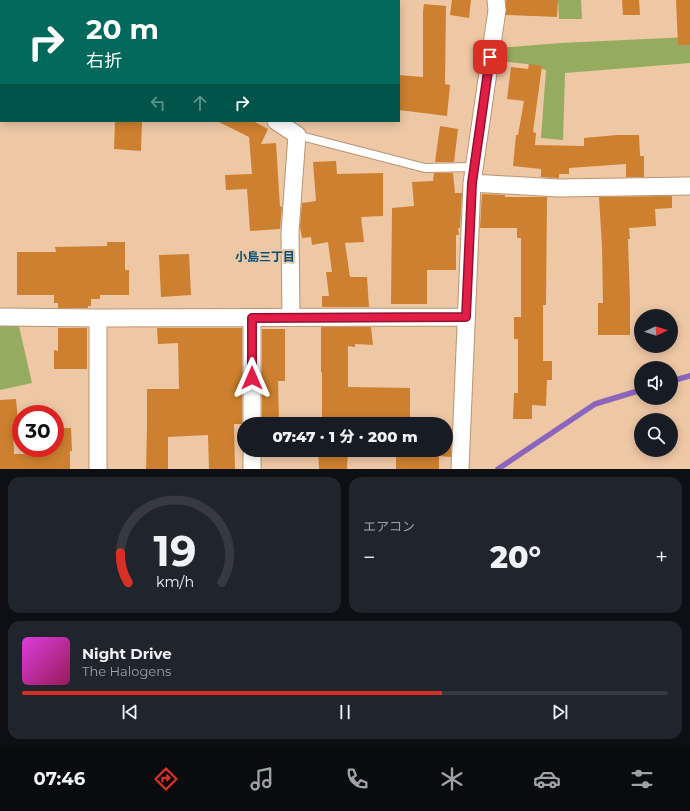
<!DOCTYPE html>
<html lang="ja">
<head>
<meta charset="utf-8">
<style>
	body { margin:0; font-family:Montserrat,"Noto Sans JP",sans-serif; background:#20242c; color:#f1f3f6; height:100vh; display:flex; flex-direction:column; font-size:15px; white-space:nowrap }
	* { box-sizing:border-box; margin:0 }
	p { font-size:13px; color:#9ea1a6 }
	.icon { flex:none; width:22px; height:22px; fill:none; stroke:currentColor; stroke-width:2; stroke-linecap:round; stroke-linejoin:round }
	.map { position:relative; height:469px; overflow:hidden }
	.details { display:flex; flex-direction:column; gap:8px; padding:8px; background:#0d0f14; flex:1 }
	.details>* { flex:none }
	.guide { position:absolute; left:0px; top:0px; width:400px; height:122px; box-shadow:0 2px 10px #0003; background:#00695c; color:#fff; overflow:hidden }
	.needle { width:26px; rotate:86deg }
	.buttons { position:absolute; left:634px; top:309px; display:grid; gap:8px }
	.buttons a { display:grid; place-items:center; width:44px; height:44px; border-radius:50%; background:#171b24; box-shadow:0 2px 10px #0003; font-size:20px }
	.speed { position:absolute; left:12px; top:405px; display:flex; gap:8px; font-size:20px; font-weight:700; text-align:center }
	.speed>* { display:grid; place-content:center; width:52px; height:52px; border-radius:50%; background:#171b24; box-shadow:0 2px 10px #0003; line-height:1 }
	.speed .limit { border:6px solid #d22; background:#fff; color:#111 }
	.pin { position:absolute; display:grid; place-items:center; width:34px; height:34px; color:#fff; margin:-17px; border-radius:8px; box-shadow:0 2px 6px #0006 }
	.me { position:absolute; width:44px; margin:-22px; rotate:0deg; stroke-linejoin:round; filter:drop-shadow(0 0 3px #0008) }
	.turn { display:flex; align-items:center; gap:14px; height:84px; padding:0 20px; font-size:18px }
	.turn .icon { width:52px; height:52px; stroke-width:2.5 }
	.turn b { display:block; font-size:28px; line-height:34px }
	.lanes { display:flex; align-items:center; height:38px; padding:0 20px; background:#0003; justify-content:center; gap:20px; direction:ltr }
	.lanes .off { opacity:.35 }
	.big { font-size:30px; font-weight:800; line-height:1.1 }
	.details .card { flex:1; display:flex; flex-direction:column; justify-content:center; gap:6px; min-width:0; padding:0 14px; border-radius:12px; background:#20242c }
	.details .dial { align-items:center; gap:0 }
	.dial svg { height:104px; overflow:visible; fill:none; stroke:#363941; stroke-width:7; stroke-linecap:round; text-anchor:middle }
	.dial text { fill:#f1f3f6; stroke:none }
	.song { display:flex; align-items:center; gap:12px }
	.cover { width:48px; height:48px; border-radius:6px; background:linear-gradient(135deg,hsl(300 70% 55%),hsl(330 70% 35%)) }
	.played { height:4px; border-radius:2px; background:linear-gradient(90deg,#d93025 65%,#363941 65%) }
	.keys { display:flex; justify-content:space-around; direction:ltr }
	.heat { display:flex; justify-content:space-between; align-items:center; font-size:22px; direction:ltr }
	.details .tiles { flex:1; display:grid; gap:8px; grid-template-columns:1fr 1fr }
	.card:last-child { grid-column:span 2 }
	.trip { position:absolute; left:237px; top:417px; width:216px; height:40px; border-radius:20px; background:#171b24; box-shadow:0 2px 10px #0003; font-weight:800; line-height:40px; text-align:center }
	.tab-bar { display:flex; height:64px; justify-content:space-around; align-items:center; background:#090b0e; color:#9ea1a6 }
	.tab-bar .icon { width:28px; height:28px }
	.tab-bar .active { color:#d93025 }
	.tab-bar b { font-size:18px; color:#f1f3f6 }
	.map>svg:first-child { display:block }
	.green { fill:#94ab60 }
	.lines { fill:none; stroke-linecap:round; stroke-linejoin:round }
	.stream { stroke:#8b65bb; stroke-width:5.5 }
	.building { fill:#cd802f }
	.service-casing { stroke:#b99574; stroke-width:10 }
	.minor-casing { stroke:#b99574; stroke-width:19 }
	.service { stroke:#fff; stroke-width:8 }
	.minor { stroke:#fff; stroke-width:17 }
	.route-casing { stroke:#92132f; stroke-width:10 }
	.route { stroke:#e11d48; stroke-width:7 }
	.labels { text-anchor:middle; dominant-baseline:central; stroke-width:4; stroke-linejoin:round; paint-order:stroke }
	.neighbourhood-label { font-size:12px; font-weight:bold; fill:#004f7c; stroke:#eec7a5 }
</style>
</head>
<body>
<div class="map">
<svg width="690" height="469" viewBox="0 0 690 469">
	<rect width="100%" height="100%" fill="#eec7a5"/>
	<!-- green -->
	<path class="green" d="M558,0H581L582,19H559Z
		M690,37V63L565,73L563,140L541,138L546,70L527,64L497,61L498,48L560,43Z
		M18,322L32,383L0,390V326Z"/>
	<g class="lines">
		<!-- stream -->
		<path class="stream" d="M671,381L690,376
			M498,469L595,404L641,390"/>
	</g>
	<!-- building -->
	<path class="building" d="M452,0H471L469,18L450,15Z
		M506,0H558L557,17L506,15Z
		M622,0H639L640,15H623Z
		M676,0H690V45H678Z
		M424,4L446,6L445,84L450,85L447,116L399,110V75L423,77V11Z
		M529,64L542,66L533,132L536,133L535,145L584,146V138L617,135H639L640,156H644V177H626V164L569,168V174H559V178L541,177V169L513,166L516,135H518L524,101L507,99L511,67L528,69Z
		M115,121H142L141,151L114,149Z
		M217,121H253L268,129L261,144L276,143L280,207L282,206L280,229L250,231L247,189L226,190L225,175L252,174L249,137Z
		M440,126L458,129L454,162H435Z
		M336,161L337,174L383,173V216L361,217L364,242L345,243L350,277H367L369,307H322V296H329L326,272H332L328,242L312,245L311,237L302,238L300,227L302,203L316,201L313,162Z
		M434,173H453L455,193H462L460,228H458L459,235H456V270H427V304H391L392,208L414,206L412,182L433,181Z
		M482,194L505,195V197H547L546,305H543V361H552V380H547L546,406L532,405V419H513L514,393H518V339H514V317H521V238H517V228H480Z
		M672,196V208L655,209L656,226L629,228L630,239H628L630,299V335H598V303H603L602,247L599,197Z
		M107,242H125V270H129V295H100V299H91V306H88V308H58V303H54V295H17V252H56L55,247L107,246Z
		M189,254L191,295L161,297L159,255Z
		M321,327H371L373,345L355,344V347L348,346V387L410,388V422H424V424H375V420H322V372H321Z
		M58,328H87V369H54V350L58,351Z
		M157,328H242V424H234L235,469H209L208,435L168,437V469H146L147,428V389H179L178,343L158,344Z
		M262,329H285V381H278L279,421H276V424H262Z
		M16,399L18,422L13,423L14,454H44V448H55V428H71L72,451H70V469H0V400Z
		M446,440H451V457L439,456V469H396V450H446Z
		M318,450H348L347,469H319Z"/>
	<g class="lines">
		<defs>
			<path id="service" d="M199,1L200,0
				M297,135L425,168L474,167"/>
			<path id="minor" d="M0,17H1
				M276,121L297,135L290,232L291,317
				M472,183L558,188L690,186
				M0,317L98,318L466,317
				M252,318V424
				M252,450V469
				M98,469V318
				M460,469L472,183L497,10L496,0"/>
		</defs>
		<!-- service casing -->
		<use href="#service" class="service-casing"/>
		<!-- minor casing -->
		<use href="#minor" class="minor-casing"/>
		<!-- service -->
		<use href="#service" class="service"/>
		<!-- minor -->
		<use href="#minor" class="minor"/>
	</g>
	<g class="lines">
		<defs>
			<path id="route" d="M252,378V318L466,317L472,183L490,57"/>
		</defs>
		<!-- route casing -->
		<use href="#route" class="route-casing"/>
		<!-- route -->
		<use href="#route" class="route"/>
	</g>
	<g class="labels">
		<!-- neighbourhood labels -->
		<g class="neighbourhood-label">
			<text x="265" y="256">小島三丁目</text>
		</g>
	</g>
</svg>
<div class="buttons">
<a><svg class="needle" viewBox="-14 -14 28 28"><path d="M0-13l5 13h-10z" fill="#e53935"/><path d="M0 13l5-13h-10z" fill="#9ea1a6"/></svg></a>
<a><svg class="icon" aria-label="sound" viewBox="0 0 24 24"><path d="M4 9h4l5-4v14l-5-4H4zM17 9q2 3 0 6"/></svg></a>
<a><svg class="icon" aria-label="search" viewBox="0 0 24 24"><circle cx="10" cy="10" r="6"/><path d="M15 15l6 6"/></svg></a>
</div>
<div class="speed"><div class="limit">30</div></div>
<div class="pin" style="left:490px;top:57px;background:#d93025"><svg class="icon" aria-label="arrive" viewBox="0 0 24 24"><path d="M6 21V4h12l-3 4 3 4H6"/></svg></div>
<svg class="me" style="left:252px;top:378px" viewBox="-20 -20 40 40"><path d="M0-17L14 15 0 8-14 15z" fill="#e11d48" stroke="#fff" stroke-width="4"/></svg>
<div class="trip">07:47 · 1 分 · 200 m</div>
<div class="guide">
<div class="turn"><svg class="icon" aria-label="right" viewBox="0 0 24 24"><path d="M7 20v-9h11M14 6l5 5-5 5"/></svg><div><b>20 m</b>右折</div></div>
<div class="lanes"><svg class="icon off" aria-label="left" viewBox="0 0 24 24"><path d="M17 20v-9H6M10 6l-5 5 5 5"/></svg><svg class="icon off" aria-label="ahead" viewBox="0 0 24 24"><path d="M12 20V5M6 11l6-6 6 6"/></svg><svg class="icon" aria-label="right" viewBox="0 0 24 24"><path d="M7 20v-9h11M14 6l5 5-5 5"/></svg></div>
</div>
</div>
<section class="details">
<div class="tiles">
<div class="card dial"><svg viewBox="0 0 100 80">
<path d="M14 69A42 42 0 1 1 86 69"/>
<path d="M14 69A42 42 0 0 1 8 46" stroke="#d93025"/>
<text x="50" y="56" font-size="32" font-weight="700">19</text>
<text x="50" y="72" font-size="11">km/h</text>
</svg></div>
<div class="card"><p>エアコン</p>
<div class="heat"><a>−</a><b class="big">20°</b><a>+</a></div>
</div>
<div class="card">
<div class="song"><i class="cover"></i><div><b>Night Drive</b><p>The Halogens</p></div></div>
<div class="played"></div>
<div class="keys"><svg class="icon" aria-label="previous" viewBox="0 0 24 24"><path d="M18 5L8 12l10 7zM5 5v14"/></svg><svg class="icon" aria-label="pause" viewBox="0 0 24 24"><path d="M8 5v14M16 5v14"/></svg><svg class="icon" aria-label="next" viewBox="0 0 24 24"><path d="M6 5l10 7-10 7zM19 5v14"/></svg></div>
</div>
</div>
</section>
<nav class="tab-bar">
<b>07:46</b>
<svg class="icon active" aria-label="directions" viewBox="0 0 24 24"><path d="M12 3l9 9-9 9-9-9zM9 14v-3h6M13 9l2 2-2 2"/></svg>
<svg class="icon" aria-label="music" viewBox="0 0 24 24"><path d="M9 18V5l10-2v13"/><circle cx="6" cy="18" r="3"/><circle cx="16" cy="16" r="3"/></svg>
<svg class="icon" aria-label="phone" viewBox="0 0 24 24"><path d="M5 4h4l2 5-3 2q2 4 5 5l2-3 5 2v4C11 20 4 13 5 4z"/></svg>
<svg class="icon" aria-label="climate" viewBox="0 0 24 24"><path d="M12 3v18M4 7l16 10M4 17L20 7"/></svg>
<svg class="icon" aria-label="car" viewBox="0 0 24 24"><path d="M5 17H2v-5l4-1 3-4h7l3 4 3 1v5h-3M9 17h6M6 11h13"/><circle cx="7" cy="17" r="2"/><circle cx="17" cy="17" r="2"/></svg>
<svg class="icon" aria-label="filters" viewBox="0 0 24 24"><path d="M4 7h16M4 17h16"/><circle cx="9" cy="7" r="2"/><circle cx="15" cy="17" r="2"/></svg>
</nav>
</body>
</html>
